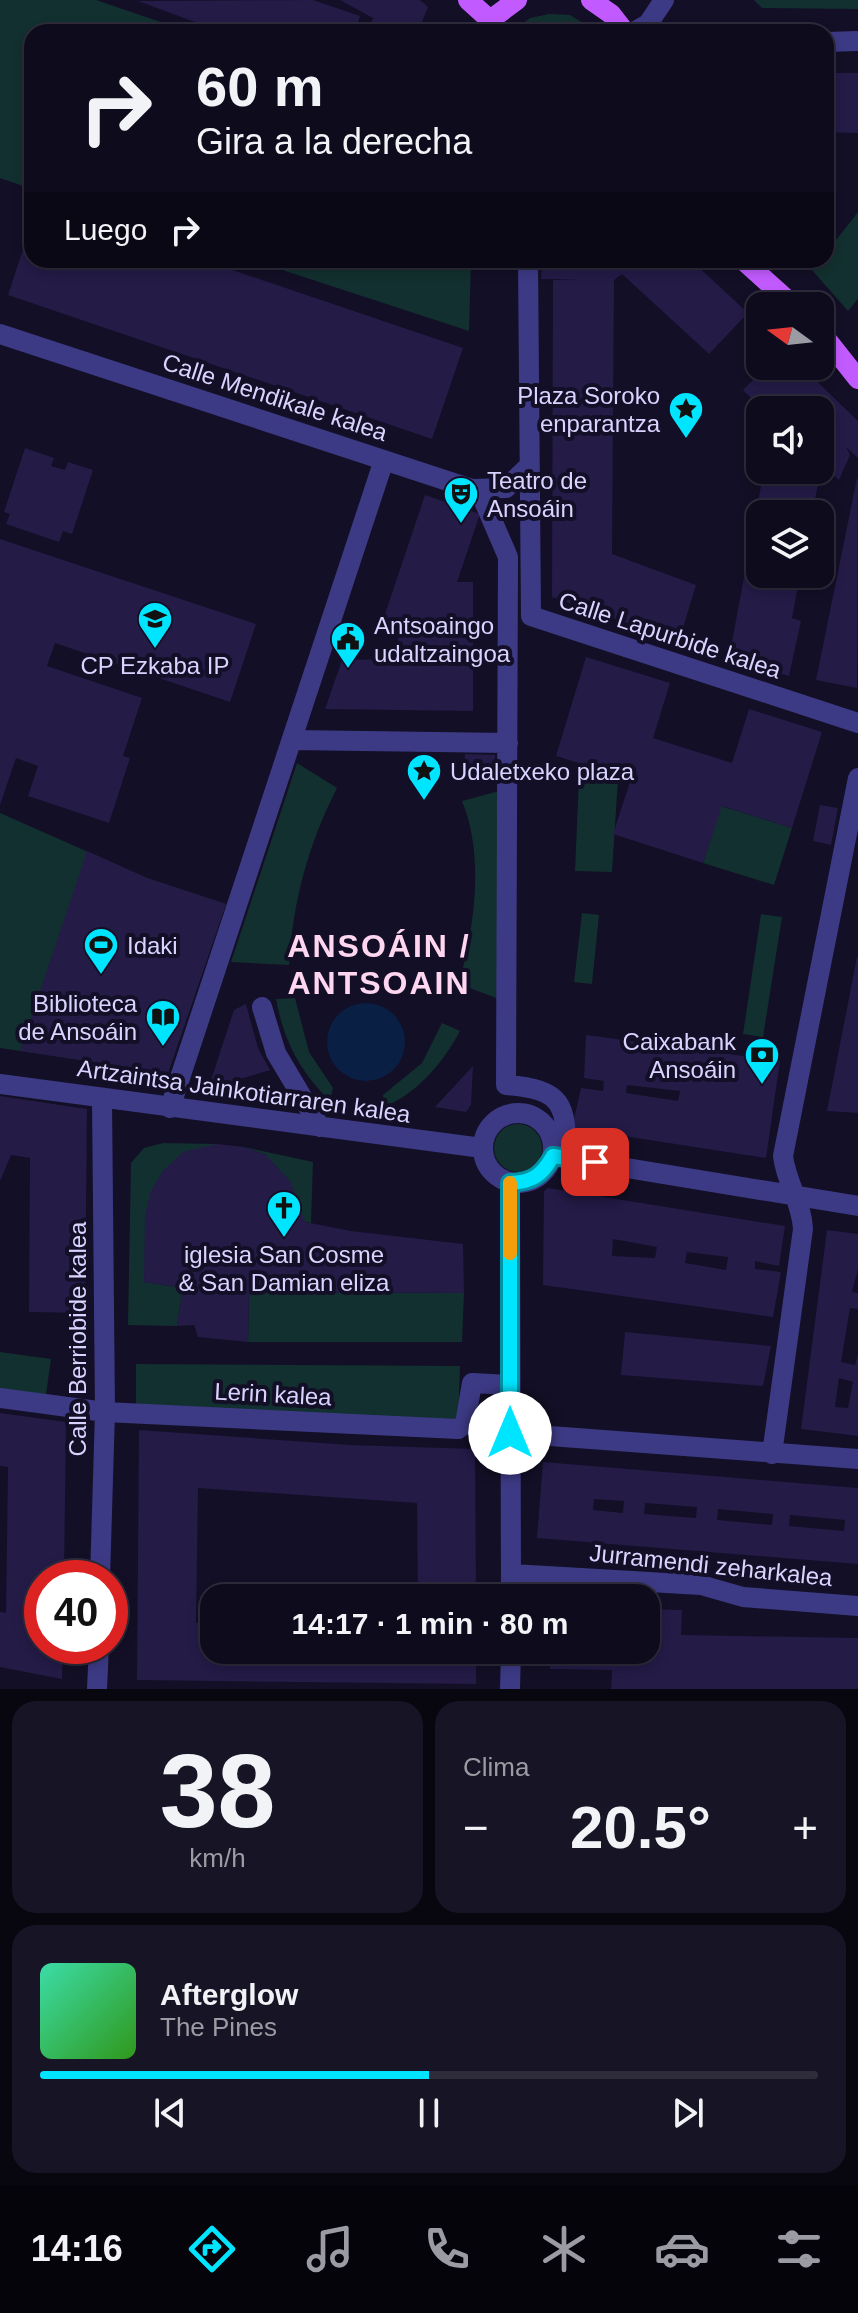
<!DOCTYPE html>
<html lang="es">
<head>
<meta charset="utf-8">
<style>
	body { margin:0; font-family:Arial,sans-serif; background:#171425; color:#f1f3f6; height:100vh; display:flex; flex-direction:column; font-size:30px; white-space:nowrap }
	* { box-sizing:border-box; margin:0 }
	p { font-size:26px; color:#9b9ba3 }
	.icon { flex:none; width:44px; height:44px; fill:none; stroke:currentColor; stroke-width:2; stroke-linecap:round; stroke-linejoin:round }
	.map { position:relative; height:1689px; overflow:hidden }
	.side { display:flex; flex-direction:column; gap:12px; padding:12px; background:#08060f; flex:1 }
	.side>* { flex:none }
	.guide { position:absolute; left:24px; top:24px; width:810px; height:244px; border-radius:24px; box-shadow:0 4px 12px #0003,0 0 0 2px #2e2b3b; background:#0e0b1c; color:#f1f3f6; overflow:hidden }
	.needle { width:52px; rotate:285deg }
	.fabs { position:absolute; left:746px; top:292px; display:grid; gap:16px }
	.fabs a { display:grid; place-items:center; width:88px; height:88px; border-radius:16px; background:#0e0b1c; box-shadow:0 4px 12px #0003,0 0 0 2px #2e2b3b; font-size:40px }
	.speed { position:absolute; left:24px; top:1560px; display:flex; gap:16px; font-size:40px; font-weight:700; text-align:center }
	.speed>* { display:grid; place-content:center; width:104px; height:104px; border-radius:50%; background:#0e0b1c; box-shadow:0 4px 12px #0003,0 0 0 2px #2e2b3b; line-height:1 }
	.speed .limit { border:12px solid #d22; background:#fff; color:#111 }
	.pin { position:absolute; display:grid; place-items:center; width:68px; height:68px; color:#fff; margin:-34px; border-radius:16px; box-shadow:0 4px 12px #0006 }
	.me { position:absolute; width:88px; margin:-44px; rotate:0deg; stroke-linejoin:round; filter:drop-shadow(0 0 6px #0008) }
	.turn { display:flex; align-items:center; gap:28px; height:168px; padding:0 40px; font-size:36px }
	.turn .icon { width:104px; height:104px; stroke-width:2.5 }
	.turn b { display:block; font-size:56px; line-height:68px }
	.then { display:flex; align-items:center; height:76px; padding:0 40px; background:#0003; gap:16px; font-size:30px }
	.big { font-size:60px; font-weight:700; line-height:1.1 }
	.side .card { flex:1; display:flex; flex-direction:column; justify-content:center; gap:12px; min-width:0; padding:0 28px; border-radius:24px; background:#171425 }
	.side .dial { align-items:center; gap:0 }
	.dial b { font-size:104px; line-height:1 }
	.song { display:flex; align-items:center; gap:24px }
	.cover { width:96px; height:96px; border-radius:12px; background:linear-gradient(135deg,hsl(160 70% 55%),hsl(110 70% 35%)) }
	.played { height:8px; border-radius:4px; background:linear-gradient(90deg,#00e5ff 50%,#2e2b3b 50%) }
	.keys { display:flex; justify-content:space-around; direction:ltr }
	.heat { display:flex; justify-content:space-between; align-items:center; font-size:44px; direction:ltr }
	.side .tiles { flex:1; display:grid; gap:12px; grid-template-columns:1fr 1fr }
	.card:last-child { grid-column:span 2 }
	.trip { position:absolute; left:200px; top:1584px; width:460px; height:80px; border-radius:24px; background:#0e0b1c; box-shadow:0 4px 12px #0003,0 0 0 2px #2e2b3b; font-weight:700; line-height:80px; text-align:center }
	.dock { display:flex; height:128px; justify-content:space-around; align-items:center; background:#06040b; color:#9b9ba3 }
	.dock .icon { width:56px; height:56px }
	.dock .current { color:#00e5ff }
	.dock b { font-size:36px; color:#f1f3f6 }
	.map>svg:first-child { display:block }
	.green { fill:#12302f }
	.water { fill:#0a1f44 }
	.building { fill:#241b47; fill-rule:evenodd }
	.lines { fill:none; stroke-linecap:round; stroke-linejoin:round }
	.minor { stroke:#3d3a85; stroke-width:20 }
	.major { stroke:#c25bff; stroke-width:20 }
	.route-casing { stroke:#0095a6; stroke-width:20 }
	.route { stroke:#00e5ff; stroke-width:14 }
	.slow { stroke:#f59e0b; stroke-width:14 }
	.labels { text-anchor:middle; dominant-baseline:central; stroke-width:8; stroke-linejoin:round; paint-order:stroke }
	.poi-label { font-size:24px; fill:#d9d4ff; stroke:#130f26; text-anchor:start }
	.street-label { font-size:24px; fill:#d9d4ff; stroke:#130f26 }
	.district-label { font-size:32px; font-weight:bold; letter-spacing:2px; fill:#ffd6f0; stroke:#130f26 }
</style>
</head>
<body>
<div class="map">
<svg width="858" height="1689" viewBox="0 0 858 1689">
	<rect width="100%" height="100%" fill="#130f26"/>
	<!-- green -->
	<path class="green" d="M0,0H96L190,32H32V189L0,178Z
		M754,0H858V9L762,8Z
		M549,14L570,15L598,32H510L530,18Z
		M858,212V299L848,311L811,269L820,260H826V253Z
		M252,260H471L469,331Z
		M297,763L337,788C308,845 293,901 289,965L231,962Z
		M579,777L618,779L612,872L575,871Z
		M499,791V999L459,984C474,928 485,857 462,801Z
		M721,806L792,828L774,885L703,863Z
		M0,813L147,878L226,904L168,1073L0,1048Z
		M582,913L599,915L592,984L574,982Z
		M761,914L782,917L763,1037L743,1034Z
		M295,998L309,1052L333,1088L330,1101C299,1070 284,1041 276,999Z
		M442,1023L460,1031C442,1064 417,1094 382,1108L383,1095L422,1063Z
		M494 1148a24 24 0 1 1 48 0a24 24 0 1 1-48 0Z
		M163,1143L217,1144L149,1201L144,1282L183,1288L177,1326L128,1325L131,1163L144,1148Z
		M244,1147L313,1162L311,1223L305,1222L266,1155Z
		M249,1292L464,1293L462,1342H248Z
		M0,1352L51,1359L44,1409L0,1402Z
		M136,1364L460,1366L458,1429L136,1414Z"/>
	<!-- water -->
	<path class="water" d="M327 1042a39 39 0 1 1 78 0a39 39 0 1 1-78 0Z"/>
	<!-- building -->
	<path class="building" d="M313,0L360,16L357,25L368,28L373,18L340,0H420L428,7L418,32H222L138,1Z
		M826,73H858V133L826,132Z
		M31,225L32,260H203L463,348L432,439L8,295Z
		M542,260H691L748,313L709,354L622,274L614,280L612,554L696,585L679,641L552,597L553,280L578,279H541Z
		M767,366H801L858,421V458L846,447L850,455L839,480L822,465L820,469V410H763L743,390Z
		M25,448L54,458L51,466L65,470L68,462L93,470L72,534L63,531L59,542L6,524L10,514L4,512Z
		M764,470H821L812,514H760V574H800L792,618L801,621L789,676L729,658Z
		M857,478L858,479L857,688L816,680Z
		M425,495L480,514L457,582H473V711L325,709L342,660L398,659V635L380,629Z
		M0,539L256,624L230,702L55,643L47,666L142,698L123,756L130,758L109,823L28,796L38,766L16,758L0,805Z
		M586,657L670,683L653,738L732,763L749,709L822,732L792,828L722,806L703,863L613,834L631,779L556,756Z
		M465,754L495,755V776L464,775Z
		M820,805L838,808L831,845L813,841Z
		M87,851L147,878L226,904L168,1073L20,1051Z
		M857,957H858V1113L827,1111Z
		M246,1004L258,1048L270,1070L208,1089L234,1010Z
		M586,1035L780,1061L766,1158L572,1128L581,1088L603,1091L604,1081L584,1078ZM627,1085L680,1091L678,1101L626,1093Z
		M473,1066L471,1105L466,1112L435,1107Z
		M0,1096L87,1109L85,1313L29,1312L30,1158L11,1155L0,1181Z
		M217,1144L244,1147L266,1155L290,1181L305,1222L351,1231L463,1244L464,1293L249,1292L248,1342L198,1337L194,1325L177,1326L183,1288L144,1282L145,1215L151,1191L163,1171L183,1152Z
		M548,1188L785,1226L779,1266L755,1261V1269L781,1272L773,1317L543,1285L544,1191ZM613,1239L657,1247L655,1258L612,1256ZM687,1252L728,1257L726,1270L685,1263Z
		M827,1230L858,1234V1269L852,1292L858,1293V1309L850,1308L841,1362L855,1365L858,1354V1436L801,1429ZM839,1378L853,1382L848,1408L835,1407Z
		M625,1332L771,1346L763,1386L621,1375Z
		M0,1413L66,1422L64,1578H42V1646H63L62,1679L0,1667V1612L6,1613L8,1467L0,1466Z
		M139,1430L350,1445L475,1449L476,1598H418L417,1503L198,1488L196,1623H214V1650H476V1684L137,1680Z
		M543,1462L858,1488V1564L537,1538ZM594,1499L624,1501L623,1513L593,1510ZM645,1503L697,1507L696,1518L644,1514ZM718,1509L773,1514L772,1525L717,1520ZM790,1515L845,1520L844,1531L789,1526Z
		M646,1609L682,1610L681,1635L858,1638V1689H611L612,1670L550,1669V1650H646Z"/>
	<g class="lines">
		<!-- minor -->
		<path class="minor" d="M634,32L648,24L664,0
			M826,42L858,41
			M528,260L531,616L858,723
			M0,334L472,489L506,488L528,467
			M479,490L508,557L506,1085C562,1089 568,1104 565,1158
			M292,740L508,743
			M262,1007L276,1053L320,1127
			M0,1084L482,1148
			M170,1108L384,460
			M483 1148a35 35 0 1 1 70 0a35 35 0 1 1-70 0Z
			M554,1156L858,1206
			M510,1183L511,1598
			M0,1398L105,1412L458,1429L465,1424L472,1383L510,1385
			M510,1433L858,1459
			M772,1454L803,1229C802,1203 786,1182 783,1156L858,778
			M512,1574L701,1585L743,1597L858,1606
			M100,1578L105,1412L102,1099
			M97,1689L99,1646
			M510,1689L511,1650"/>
		<!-- major -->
		<path class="major" d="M468,0L490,20
			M591,0L611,14L625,32
			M483,32L490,20L517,0
			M743,260L794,306
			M820,331L858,379"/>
	</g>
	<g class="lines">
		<defs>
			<path id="route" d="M510,1433V1183C533,1182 542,1175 553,1156L595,1162"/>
		</defs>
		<!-- route casing -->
		<use href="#route" class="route-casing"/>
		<!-- route -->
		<use href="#route" class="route"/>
		<!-- slow -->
		<path class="slow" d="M510,1253V1183"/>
	</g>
	<!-- icons -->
	<defs>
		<symbol id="sight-pin" viewBox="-11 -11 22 30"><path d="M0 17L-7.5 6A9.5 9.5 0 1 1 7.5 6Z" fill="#00e5ff" stroke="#130f26"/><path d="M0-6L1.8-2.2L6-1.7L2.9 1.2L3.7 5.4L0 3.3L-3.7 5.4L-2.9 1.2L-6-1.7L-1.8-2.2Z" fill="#111"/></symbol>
		<symbol id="theatre-pin" viewBox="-11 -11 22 30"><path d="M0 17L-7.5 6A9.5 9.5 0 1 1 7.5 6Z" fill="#00e5ff" stroke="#130f26"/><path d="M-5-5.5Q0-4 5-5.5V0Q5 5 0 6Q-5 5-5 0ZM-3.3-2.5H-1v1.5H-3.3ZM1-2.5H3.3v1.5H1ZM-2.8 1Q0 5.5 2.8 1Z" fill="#111"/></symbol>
		<symbol id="school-pin" viewBox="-11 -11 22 30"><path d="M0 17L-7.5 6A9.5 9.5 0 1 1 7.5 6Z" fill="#00e5ff" stroke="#130f26"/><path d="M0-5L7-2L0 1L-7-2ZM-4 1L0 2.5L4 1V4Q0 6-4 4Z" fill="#111"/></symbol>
		<symbol id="civic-pin" viewBox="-11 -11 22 30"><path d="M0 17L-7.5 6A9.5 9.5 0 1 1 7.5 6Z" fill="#00e5ff" stroke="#130f26"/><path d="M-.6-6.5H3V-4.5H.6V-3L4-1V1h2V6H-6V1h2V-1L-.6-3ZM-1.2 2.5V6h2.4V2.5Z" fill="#111"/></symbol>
		<symbol id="stadium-pin" viewBox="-11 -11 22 30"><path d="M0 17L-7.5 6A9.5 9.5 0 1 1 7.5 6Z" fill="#00e5ff" stroke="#130f26"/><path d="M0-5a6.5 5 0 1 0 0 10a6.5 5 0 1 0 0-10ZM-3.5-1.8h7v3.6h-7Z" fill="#111"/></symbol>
		<symbol id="library-pin" viewBox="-11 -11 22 30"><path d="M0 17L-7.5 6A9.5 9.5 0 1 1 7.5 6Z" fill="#00e5ff" stroke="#130f26"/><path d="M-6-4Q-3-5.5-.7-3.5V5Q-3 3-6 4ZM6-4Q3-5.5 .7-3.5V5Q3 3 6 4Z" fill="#111"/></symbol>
		<symbol id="bank-pin" viewBox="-11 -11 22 30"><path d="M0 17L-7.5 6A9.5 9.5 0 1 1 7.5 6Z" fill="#00e5ff" stroke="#130f26"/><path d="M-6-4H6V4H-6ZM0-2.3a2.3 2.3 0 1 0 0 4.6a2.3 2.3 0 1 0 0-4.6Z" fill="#111"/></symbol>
		<symbol id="church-pin" viewBox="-11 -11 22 30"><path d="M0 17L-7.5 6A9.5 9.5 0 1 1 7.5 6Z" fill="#00e5ff" stroke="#130f26"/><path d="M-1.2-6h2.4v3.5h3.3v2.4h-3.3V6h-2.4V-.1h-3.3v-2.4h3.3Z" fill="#111"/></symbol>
	</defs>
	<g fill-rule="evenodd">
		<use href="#sight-pin" x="666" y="389" width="40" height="54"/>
		<use href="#theatre-pin" x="441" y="474" width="40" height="54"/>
		<use href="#school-pin" x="135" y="599" width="40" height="54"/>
		<use href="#civic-pin" x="328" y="619" width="40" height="54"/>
		<use href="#sight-pin" x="404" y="751" width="40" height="54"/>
		<use href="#stadium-pin" x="81" y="925" width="40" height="54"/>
		<use href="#library-pin" x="143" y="997" width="40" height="54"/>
		<use href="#bank-pin" x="742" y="1035" width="40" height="54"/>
		<use href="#church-pin" x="264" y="1188" width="40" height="54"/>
	</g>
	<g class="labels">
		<!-- poi labels -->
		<g class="poi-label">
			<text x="660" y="395" text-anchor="end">Plaza Soroko<tspan x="660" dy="28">enparantza</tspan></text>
			<text x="487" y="480">Teatro de<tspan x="487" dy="28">Ansoáin</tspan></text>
			<text x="374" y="625">Antsoaingo<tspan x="374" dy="28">udaltzaingoa</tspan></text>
			<text x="155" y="665" text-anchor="middle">CP Ezkaba IP</text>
			<text x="450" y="771">Udaletxeko plaza</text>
			<text x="127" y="945">Idaki</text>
			<text x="137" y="1003" text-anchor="end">Biblioteca<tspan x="137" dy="28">de Ansoáin</tspan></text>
			<text x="736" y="1041" text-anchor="end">Caixabank<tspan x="736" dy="28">Ansoáin</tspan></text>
			<text x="284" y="1254" text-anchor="middle">iglesia San Cosme<tspan x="284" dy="28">&amp; San Damian eliza</tspan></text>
		</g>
		<!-- street labels -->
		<g class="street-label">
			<text transform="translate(275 397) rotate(18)">Calle Mendikale kalea</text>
			<text transform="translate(670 635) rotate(18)">Calle Lapurbide kalea</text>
			<text transform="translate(244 1091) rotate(8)">Artzaintsa Jainkotiarraren kalea</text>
			<text transform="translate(77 1339) rotate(-90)">Calle Berriobide kalea</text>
			<text transform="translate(273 1394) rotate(3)">Lerin kalea</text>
			<text transform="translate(711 1565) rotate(6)">Jurramendi zeharkalea</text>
		</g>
		<!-- district labels -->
		<g class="district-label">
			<text x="379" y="946">ANSOÁIN /<tspan x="379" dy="37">ANTSOAIN</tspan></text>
		</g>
	</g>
</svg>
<div class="fabs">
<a><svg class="needle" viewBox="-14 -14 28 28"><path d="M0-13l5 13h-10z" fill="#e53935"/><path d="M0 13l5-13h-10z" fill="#9b9ba3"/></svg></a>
<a><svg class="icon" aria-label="sound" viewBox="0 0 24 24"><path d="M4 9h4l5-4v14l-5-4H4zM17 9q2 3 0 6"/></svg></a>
<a><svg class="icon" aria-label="layers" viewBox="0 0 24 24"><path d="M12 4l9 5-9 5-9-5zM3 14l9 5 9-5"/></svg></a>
</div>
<div class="speed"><div class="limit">40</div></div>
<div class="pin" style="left:595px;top:1162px;background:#d93025"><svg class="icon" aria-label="arrive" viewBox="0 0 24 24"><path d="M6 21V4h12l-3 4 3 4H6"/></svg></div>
<svg class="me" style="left:510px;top:1433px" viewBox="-20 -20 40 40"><circle r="19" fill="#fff"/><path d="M0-13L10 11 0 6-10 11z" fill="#00e5ff"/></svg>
<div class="trip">14:17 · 1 min · 80 m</div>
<div class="guide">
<div class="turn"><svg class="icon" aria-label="right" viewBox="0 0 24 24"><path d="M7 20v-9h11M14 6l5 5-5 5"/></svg><div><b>60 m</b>Gira a la derecha</div></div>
<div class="then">Luego<svg class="icon" aria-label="right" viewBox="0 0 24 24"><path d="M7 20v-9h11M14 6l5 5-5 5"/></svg></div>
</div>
</div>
<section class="side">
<div class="tiles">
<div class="card dial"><b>38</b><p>km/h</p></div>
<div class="card"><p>Clima</p>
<div class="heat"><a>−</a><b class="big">20.5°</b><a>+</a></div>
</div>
<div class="card">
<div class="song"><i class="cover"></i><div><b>Afterglow</b><p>The Pines</p></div></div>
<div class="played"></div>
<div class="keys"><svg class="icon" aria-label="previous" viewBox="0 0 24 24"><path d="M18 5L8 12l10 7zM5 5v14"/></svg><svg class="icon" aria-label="pause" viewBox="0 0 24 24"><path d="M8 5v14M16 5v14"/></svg><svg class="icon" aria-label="next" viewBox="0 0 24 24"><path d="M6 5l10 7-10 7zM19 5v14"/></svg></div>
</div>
</div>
</section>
<nav class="dock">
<b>14:16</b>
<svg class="icon current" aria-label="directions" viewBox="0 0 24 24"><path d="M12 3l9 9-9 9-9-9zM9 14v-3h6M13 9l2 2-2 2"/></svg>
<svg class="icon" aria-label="music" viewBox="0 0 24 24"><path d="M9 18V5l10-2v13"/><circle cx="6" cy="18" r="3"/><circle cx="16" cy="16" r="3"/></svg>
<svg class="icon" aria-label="phone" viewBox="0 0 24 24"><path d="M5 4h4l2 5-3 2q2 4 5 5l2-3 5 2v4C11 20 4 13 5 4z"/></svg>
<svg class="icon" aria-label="climate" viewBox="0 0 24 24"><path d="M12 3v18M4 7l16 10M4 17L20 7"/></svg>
<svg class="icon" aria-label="car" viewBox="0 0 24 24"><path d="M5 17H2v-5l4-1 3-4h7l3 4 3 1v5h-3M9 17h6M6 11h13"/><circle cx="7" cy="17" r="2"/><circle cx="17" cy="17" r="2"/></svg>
<svg class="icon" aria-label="filters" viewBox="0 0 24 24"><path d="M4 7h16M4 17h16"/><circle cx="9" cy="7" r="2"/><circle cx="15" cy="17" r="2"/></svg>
</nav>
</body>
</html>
